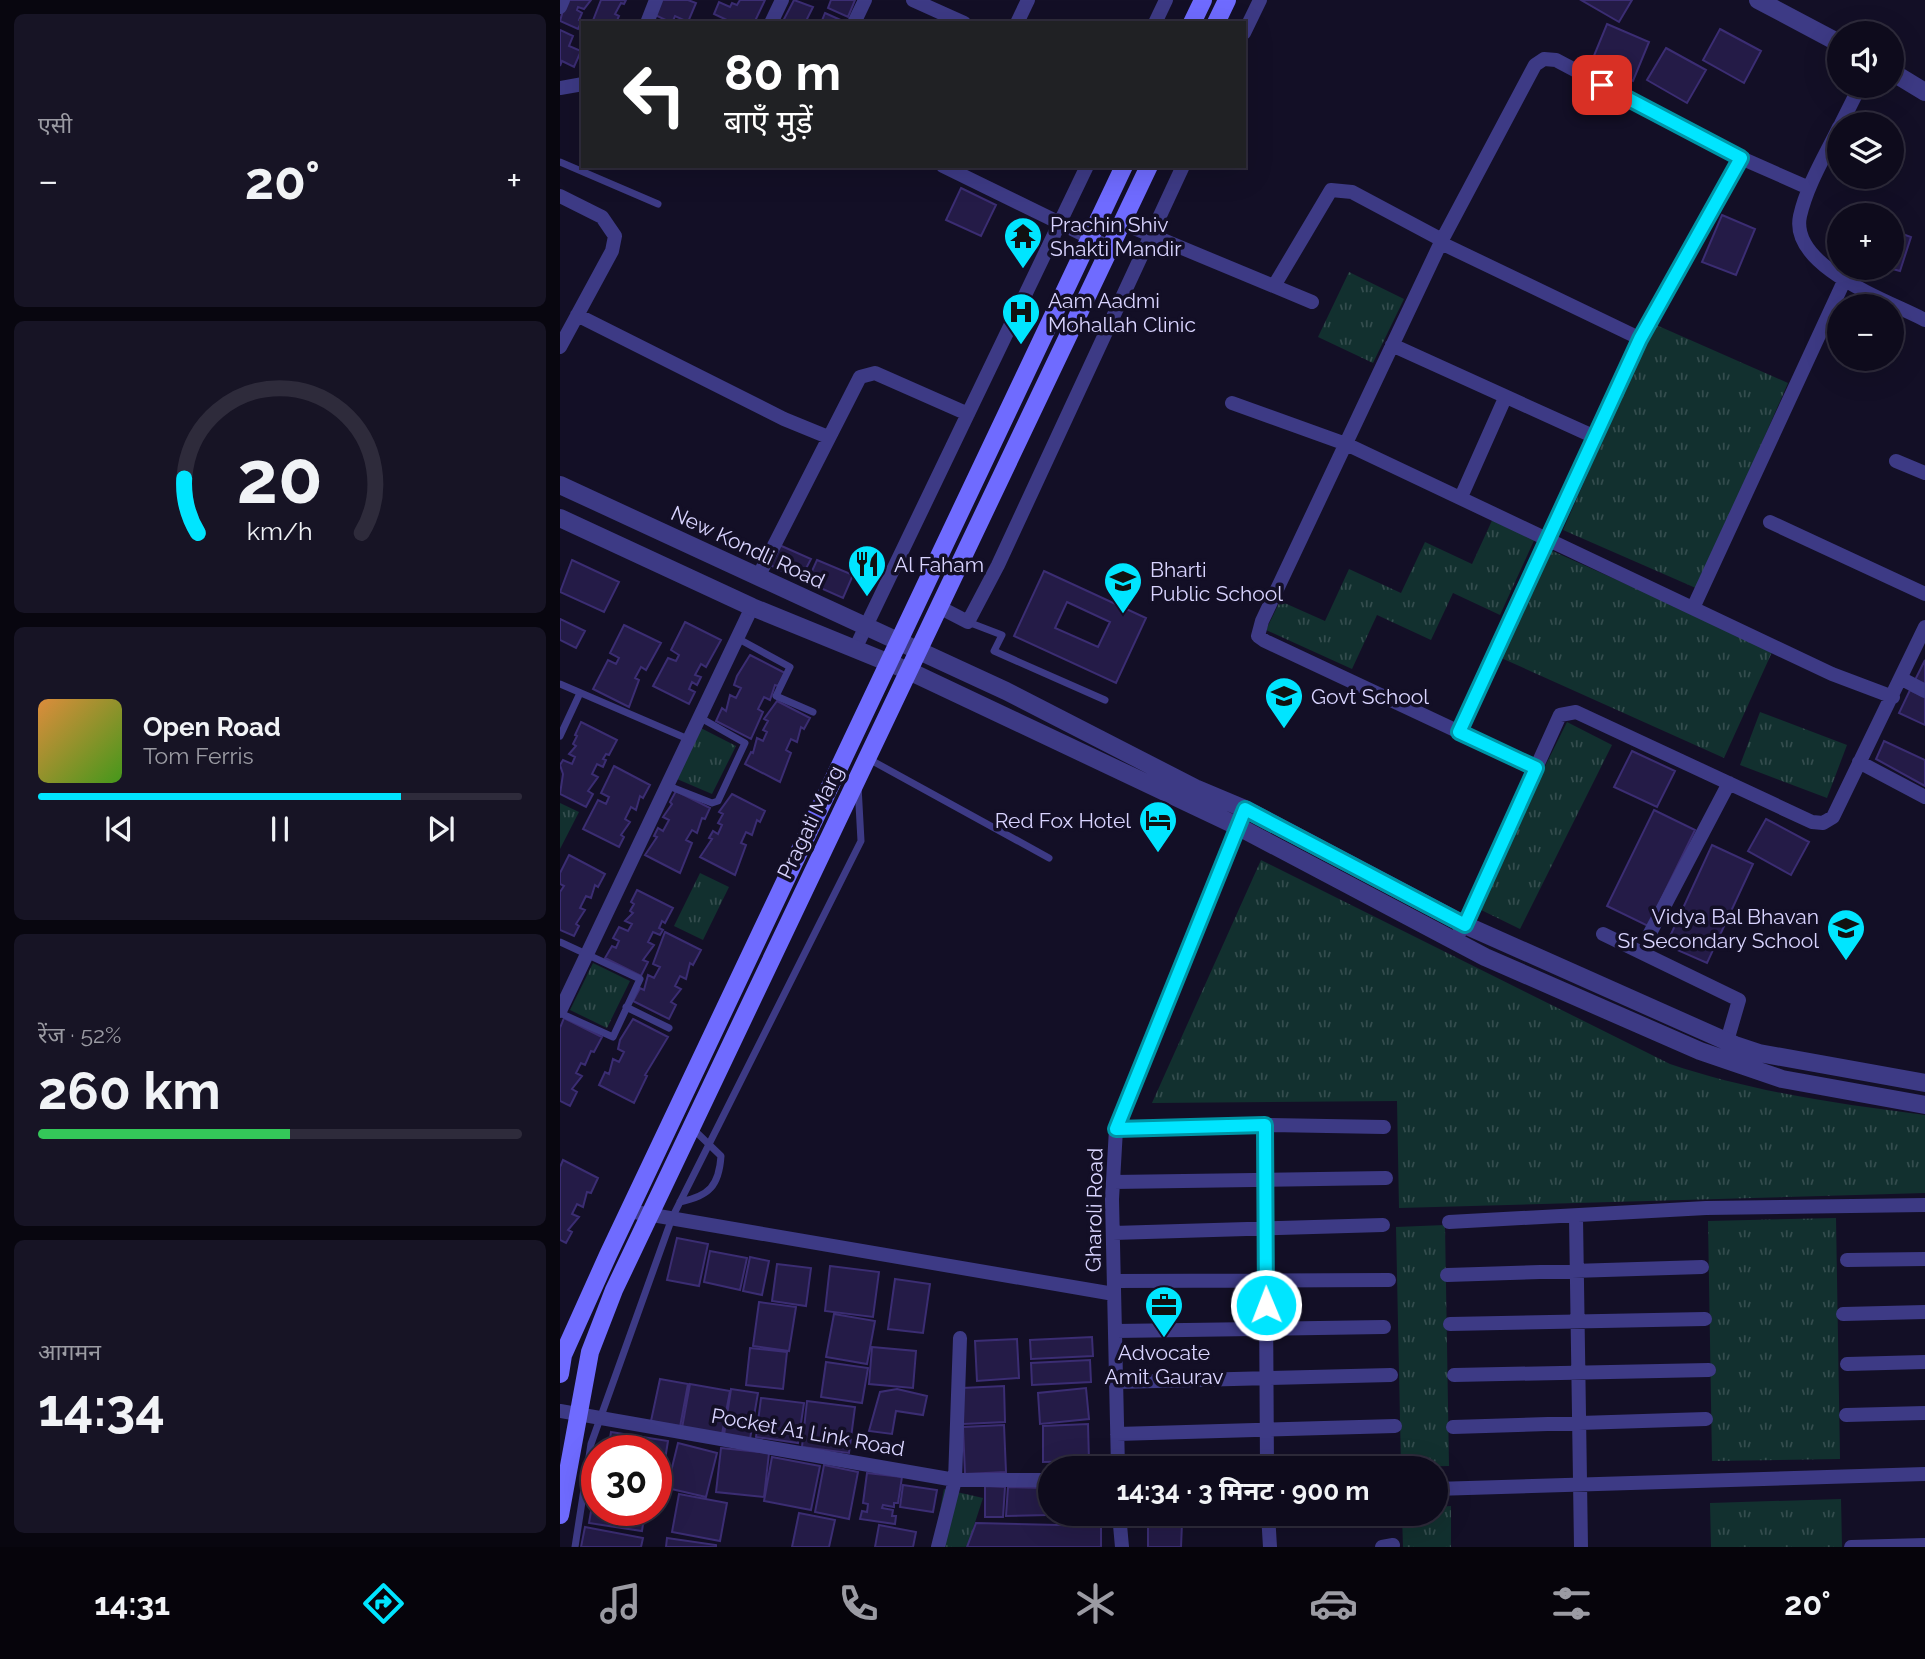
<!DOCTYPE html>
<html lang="hi">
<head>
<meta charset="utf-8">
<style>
	body { margin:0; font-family:Raleway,"Noto Sans Devanagari",sans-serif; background:#171425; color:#f1f3f6; height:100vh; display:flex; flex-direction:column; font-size:26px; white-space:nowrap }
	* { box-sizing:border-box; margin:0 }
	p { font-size:23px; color:#9b9ba3 }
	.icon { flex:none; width:38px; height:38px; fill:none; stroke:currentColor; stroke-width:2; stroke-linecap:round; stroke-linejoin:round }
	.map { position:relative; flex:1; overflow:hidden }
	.details { display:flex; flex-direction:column; gap:14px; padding:14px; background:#08060f; width:560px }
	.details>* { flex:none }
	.hud { position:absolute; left:21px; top:21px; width:665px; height:147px; border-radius:0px; box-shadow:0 7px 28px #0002,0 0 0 2px #2e2b3b; background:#202124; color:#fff; overflow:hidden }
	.fabs { position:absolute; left:1267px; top:21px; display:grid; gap:14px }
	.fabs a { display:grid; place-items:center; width:77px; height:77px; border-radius:50%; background:#0e0b1c; box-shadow:0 7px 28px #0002,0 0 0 2px #2e2b3b; font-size:35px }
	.speed { position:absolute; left:21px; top:1435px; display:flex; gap:14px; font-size:35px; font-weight:700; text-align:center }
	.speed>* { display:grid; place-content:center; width:91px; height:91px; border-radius:50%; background:#0e0b1c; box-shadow:0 7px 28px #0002,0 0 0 2px #2e2b3b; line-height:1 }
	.speed .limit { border:10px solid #d22; background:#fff; color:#111 }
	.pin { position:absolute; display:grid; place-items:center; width:60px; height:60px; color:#fff; margin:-30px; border-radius:14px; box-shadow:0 4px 10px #0006 }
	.me { position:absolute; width:77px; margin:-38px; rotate:359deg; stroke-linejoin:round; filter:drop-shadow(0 0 5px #0008) }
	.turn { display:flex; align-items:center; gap:24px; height:147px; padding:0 28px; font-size:32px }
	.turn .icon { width:91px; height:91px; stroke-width:2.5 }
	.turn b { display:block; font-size:49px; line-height:60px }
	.big { font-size:52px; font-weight:700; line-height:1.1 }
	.details .tile { flex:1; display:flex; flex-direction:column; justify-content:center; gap:10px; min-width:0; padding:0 24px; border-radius:10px; background:#171425 }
	.details .dial { align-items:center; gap:0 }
	.dial svg { height:182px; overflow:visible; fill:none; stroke:#2e2b3b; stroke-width:7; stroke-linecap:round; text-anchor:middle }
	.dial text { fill:#f1f3f6; stroke:none }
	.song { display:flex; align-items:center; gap:21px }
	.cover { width:84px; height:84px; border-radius:10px; background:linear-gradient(135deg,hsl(30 70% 55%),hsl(100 70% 35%)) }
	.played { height:7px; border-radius:4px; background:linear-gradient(90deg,#00e5ff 75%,#2e2b3b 75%) }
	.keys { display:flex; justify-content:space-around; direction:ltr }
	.heat { display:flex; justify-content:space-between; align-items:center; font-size:38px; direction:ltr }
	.charge { height:10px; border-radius:5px; background:linear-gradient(90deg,#34c759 52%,#2e2b3b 0) }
	.trip { position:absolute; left:478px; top:1456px; width:410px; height:70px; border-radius:35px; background:#0e0b1c; box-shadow:0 7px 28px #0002,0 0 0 2px #2e2b3b; font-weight:700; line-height:70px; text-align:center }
	.tab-bar { display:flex; height:112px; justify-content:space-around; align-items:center; background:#06040b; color:#9b9ba3 }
	.tab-bar .icon { width:49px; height:49px }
	.tab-bar .selected { color:#00e5ff }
	.tab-bar b { font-size:32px; color:#f1f3f6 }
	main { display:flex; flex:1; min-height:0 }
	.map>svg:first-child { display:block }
	.park { fill:url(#park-tufts) }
	.building { fill:#241b47; stroke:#3b2d73; stroke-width:2; fill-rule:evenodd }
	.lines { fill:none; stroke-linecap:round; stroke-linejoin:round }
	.service { stroke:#3d3a85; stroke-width:7 }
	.minor { stroke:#3d3a85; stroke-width:14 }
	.tertiary { stroke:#3d3a85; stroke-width:18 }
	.secondary { stroke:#6f6bff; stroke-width:18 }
	.route-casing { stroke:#0095a6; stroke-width:18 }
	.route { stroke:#00e5ff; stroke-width:12 }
	.labels { text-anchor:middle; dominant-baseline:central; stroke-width:7; stroke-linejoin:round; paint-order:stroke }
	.poi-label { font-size:21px; fill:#d9d4ff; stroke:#130f26; text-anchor:start }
	.street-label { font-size:21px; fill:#d9d4ff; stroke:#130f26 }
</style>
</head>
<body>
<main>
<section class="details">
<div class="tile"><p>एसी</p>
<div class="heat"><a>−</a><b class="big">20°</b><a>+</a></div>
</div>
<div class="tile dial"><svg viewBox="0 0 100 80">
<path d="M14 69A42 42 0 1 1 86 69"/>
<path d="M14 69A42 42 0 0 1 8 45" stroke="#00e5ff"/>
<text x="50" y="56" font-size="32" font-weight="700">20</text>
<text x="50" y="72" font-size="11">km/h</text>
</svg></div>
<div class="tile">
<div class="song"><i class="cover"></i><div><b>Open Road</b><p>Tom Ferris</p></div></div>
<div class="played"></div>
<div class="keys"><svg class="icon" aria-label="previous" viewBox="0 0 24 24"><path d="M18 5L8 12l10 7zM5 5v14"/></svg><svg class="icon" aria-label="pause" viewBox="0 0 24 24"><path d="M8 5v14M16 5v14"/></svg><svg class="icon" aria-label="next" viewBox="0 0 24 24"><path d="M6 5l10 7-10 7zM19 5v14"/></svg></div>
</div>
<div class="tile"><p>रेंज · 52%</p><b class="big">260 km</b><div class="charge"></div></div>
<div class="tile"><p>आगमन</p><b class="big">14:34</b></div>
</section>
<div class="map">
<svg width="1365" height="1547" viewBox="0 0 1365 1547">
	<defs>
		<pattern id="park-tufts" width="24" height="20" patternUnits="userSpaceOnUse" patternTransform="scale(1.75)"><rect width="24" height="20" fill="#12302f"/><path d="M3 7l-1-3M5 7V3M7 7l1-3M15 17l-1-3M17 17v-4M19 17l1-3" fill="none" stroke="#344d4e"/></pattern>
	</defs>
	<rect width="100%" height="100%" fill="#130f26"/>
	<!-- park -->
	<path class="park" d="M789,272L844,299L813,363L758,337Z
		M1094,324L1228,383L1138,589L1003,530Z
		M935,514L977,534L940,615L893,593L871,640L817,615L792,669L706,630L720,601L765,621L789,569L841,593L865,542L912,564Z
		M988,549L1213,650L1164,758L939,657Z
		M1200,712L1287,745L1267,798L1180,765Z
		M1007,722L1052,745L960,929L915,907Z
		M135,725L176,746L152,794L110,776Z
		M0,803L19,812L0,849Z
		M701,860L1110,1064C1193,1092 1279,1104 1365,1115V1193L839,1208L837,1101L592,1103Z
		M140,873L169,887L143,940L114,926Z
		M33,963L70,981L47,1028L10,1010Z
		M1276,1218L1280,1459L1152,1461L1148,1221Z
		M885,1225L889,1466L841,1467L836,1227Z
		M384,1489L423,1498L407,1547H373Z
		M1281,1499L1282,1547H1151L1150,1503Z
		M891,1506V1547H843L842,1514H875V1507Z"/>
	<!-- building -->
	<path class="building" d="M6,0H31L24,9L18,7L17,10L22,13L19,20L22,21L18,29L0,21Z
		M41,0H66L64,4L61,3L55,14L59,16L56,23H32Z
		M102,0H128L136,3L128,22L115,16L112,23L95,15Z
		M180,0H205L195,21L166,23L167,20L154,14L159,2L170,7L172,3L177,5Z
		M234,0L253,7L245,23H222Z
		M271,0H295L288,17L268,8Z
		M1021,0H1072L1059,22Z
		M265,13L283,21L282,23H261Z
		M1047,24L1089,42L1073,81L1031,63Z
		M1160,29L1201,51L1184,83L1143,60Z
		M0,30L13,36L9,46L21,51L14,67L2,61L0,66Z
		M1106,48L1146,70L1127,103L1087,80Z
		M401,188L436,205L421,236L386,220Z
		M1162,215L1195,229L1176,275L1142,262Z
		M1332,230L1351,237L1340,271L1329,268H1332Z
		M217,544L251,559L240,580L208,564Z
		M12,560L59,582L44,612L0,592Z
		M257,560L293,575L283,598L247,582Z
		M484,571L586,618L556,683L454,636ZM507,602L550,622L538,647L495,628Z
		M0,619L25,631L16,648L0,640Z
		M125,622L161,640L146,667L141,664L135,675L141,677L137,685L132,682L129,689L135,692L129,704L93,686L108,658L116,661L119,655L111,650Z
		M64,625L101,643L86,670L81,667L75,678L79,680L69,707L33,689L48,660L56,664L59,658L50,653Z
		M190,655L225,673L218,686L215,685L210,700L204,697L198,709L203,712L191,739L156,721L162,708L166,711L170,695L176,698L181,688L174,685L177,676Z
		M1365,660V685L1355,680Z
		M1350,690L1365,697V725L1339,713Z
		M217,701L250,718L244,729L241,727L237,742L231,739L226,750L231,753L220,782L185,764L191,752L193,753L197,738L203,741L207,732L203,730L208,721L204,719Z
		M21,722L57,740L49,755L46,754L43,759L46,760L43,767L37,764L32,774L38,777L28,791L33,794L26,807L0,794L3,774L0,765L3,760L12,764L15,757L9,754L16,746L13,744L17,736L15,735Z
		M1324,741L1365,760V786L1316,759Z
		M1072,751L1115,771L1097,807L1054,787Z
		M54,766L90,785L83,798L80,796L76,810L71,807L65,819L70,822L61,835L64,837L59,847L23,829L38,800L46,804L49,797L41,793Z
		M116,791L150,808L145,819L142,818L137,833L132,830L126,840L132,843L120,873L85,855L97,837L94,836L98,828L103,831L109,820L103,817L112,804L110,802Z
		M172,794L205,811L200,822L197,820L192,835L186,832L181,843L186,845L175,875L140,857L152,839L149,838L153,831L158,834L162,825L158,823L163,814L159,812Z
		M1094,810L1135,830L1088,926L1047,906Z
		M1206,819L1249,842L1231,875L1188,851Z
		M1152,845L1193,864L1147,963L1106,945Z
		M9,855L45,874L38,887L35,885L31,898L26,896L20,908L25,910L16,924L19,926L14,936L0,930V892L4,886L0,884V873Z
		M77,890L113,908L105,923L102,921L99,928L103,930L100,935L93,932L88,942L94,945L83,960L88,962L81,976L45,958L52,946L56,948L59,941L53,938L59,927L68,931L72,924L65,921L73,913L70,911L74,904L71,902Z
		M105,932L141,950L133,965L130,963L126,979L120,976L115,986L121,989L111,1002L116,1005L109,1019L73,1001L80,988L84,990L88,975L94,978L100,967L93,964Z
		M4,1018L42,1037L34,1052L31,1051L25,1065L21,1063L16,1073L22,1076L12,1089L17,1092L10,1106L0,1101V1028Z
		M73,1019L108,1037L85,1075L87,1076L74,1103L39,1085L45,1072L49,1074L53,1059L59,1062L64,1052L58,1049L60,1040Z
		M3,1160L38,1178L31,1193L27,1192L23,1207L17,1204L12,1214L19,1217L8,1230L12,1232L6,1243L0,1240V1167Z
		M117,1238L148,1244L139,1286L107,1280Z
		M150,1251L187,1258L180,1290L144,1282Z
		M190,1257L209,1261L202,1295L183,1291Z
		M217,1264L251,1268L246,1306L212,1301Z
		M270,1266L319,1272L313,1317L265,1311Z
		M335,1279L370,1284L363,1333L328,1329Z
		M199,1302L236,1307L229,1351L193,1346Z
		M274,1314L315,1321L307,1364L266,1357Z
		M532,1337L533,1356L471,1359L470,1340Z
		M457,1339L459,1378L417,1381L415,1341Z
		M312,1347L356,1351L353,1388L309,1384Z
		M190,1348L227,1352L223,1389L186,1385Z
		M530,1360L531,1382L472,1385L471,1363Z
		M266,1362L308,1368L302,1403L261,1397Z
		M100,1379L128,1384L120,1427L91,1421Z
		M130,1384L170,1391L162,1434L122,1428Z
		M444,1386L445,1422L403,1424L402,1388Z
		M526,1388L529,1419L480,1424L478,1393Z
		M171,1389L198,1393L190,1439L164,1435Z
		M337,1389L367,1396L363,1415L336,1411L332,1434L309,1431L320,1392Z
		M201,1398L244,1403L238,1443L196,1437Z
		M247,1401L295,1407L289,1453L242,1447Z
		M528,1424L529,1461L483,1462V1426Z
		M444,1425L446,1472L405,1474L403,1427Z
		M51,1432L108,1441L100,1490L96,1489V1451H48Z
		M118,1443L157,1453L146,1497L107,1488Z
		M161,1448L209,1453L204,1497L156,1492Z
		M212,1457L260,1466L251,1510L204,1501Z
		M264,1465L298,1472L289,1519L255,1512Z
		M307,1473L342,1477L338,1503H334V1507L323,1505L322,1508L333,1510L332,1516H336L335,1524L300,1519L302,1511L307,1512L308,1504L303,1503Z
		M36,1482L37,1510H85L82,1531L29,1523Z
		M343,1485L377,1490L373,1512L340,1507Z
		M425,1486L445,1487L443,1517H425Z
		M448,1487L488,1488V1515L446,1516Z
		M119,1494L167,1503L160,1541L112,1532Z
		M239,1513L275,1520L269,1547H232Z
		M416,1523L541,1526V1547H407Z
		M588,1523H622L621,1547H588Z
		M319,1525L356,1532L353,1547H315Z
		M25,1527L83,1538L81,1547H21Z
		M107,1538L156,1545V1547H106Z"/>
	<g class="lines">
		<!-- service -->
		<path class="service" d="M0,162L98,204
			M408,622L442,635L434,651L545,700
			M177,638L230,667L216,696L253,712
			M0,684L128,739
			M0,736L20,693
			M307,758L489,858
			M106,785L152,803L158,801L185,743L139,717
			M0,942L80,979L53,1037L0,1013
			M66,1007L109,1028
			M120,1202C149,1196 159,1186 161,1156L131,1127
			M15,1547L31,1444L112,1218L301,841L298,786"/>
		<!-- minor -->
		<path class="minor" d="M353,0L404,23
			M0,7L3,0
			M87,23L96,0
			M211,23L222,0
			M294,23L305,0
			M457,23L468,0
			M595,23L606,0
			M684,33L700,0
			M0,88L23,84
			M1281,124L1300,86
			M1279,127C1265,156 1247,185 1240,216C1229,267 1329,301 1365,320
			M383,166L551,248
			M0,196L42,217L55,236L52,251L0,347
			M562,223L752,302
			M881,243L1081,339L899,732
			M714,286L771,190L792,192L882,240
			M17,315L224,419L268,437
			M1081,339L1181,158
			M832,345L1035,437
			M672,403L786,444L1272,674L1333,697
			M1336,461L1365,473
			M901,497L945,398
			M1210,522L1365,594
			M198,577L300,377L315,373L408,414
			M379,607L408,622L438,565L623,166
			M1133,608L1285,279
			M295,649L527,166
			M1342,679L1365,691
			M1299,762L1365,797
			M976,768L705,641L698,636L702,621L882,240L975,65L984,59L996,60L1181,158L1249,188
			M1043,934L1179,1000L1167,1041
			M1088,937L1169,783
			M893,941L905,925L1000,715L1016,712L1252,822L1263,823L1273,817L1365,627
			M0,1011L192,607
			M705,1125L707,1468
			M556,1129L705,1125L824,1127
			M553,1182L826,1178
			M69,1211L554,1294
			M1016,1217L1021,1547
			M889,1222L1146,1208L1365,1205
			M553,1233L823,1225
			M1287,1260L1365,1259
			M887,1275L1142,1267
			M554,1281L829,1280
			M1283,1314L1365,1312
			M890,1324L1145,1319
			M556,1331L824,1327
			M1287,1364L1365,1362
			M894,1375L1149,1370
			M558,1382L831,1375
			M0,1411L395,1480H490
			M1286,1415L1365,1413
			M893,1427L1146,1419
			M557,1434L835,1426
			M558,1468L552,1199L556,1129L681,816
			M875,1489L1365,1474
			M559,1514L562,1547
			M708,1514L710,1547
			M378,1547L395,1480L400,1338
			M822,1547L833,1545
			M1291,1547L1365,1545"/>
		<!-- tertiary -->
		<path class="tertiary" d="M1198,0L1279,43
			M1332,72L1365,92
			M0,485L446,691L635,788L685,809L905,925L1175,1045L1199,1053L1365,1083
			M0,518L192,607L349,671L677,826L925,957L1140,1051L1222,1079L1365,1105"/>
		<!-- secondary -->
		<path class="secondary" d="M632,23L643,0
			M656,23L667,0
			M0,1374L3,1355L48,1255L564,166
			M0,1515L30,1352L54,1290L589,166"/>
	</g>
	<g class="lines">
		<defs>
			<path id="route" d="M706,1305L705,1125L556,1129L685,809L905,925L976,768L899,732L1080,339L1181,158L1042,85"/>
		</defs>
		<!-- route casing -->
		<use href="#route" class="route-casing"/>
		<!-- route -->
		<use href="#route" class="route"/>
	</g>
	<!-- icons -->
	<defs>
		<symbol id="temple-pin" viewBox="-11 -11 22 30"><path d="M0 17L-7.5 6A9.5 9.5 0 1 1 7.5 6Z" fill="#00e5ff" stroke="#130f26"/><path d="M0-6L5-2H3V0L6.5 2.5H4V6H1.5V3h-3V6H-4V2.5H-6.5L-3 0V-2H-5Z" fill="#111"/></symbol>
		<symbol id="hospital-pin" viewBox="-11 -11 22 30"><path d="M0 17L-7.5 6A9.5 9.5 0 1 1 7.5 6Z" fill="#00e5ff" stroke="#130f26"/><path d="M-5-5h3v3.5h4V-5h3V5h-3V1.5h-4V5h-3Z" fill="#111"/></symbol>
		<symbol id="restaurant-pin" viewBox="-11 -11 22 30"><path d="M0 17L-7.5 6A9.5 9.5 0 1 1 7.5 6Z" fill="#00e5ff" stroke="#130f26"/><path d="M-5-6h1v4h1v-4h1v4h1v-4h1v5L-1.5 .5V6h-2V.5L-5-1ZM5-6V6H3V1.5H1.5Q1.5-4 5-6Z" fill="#111"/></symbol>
		<symbol id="school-pin" viewBox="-11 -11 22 30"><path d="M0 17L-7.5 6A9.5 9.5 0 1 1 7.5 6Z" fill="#00e5ff" stroke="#130f26"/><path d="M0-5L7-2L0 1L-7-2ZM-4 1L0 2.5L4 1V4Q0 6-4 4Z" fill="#111"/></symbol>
		<symbol id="hotel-pin" viewBox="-11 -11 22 30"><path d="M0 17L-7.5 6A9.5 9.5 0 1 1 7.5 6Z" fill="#00e5ff" stroke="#130f26"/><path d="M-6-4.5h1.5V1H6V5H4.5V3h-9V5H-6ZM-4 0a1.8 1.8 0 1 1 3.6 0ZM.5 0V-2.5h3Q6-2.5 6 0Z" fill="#111"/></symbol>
		<symbol id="office-pin" viewBox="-11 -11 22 30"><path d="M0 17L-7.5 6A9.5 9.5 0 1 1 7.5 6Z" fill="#00e5ff" stroke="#130f26"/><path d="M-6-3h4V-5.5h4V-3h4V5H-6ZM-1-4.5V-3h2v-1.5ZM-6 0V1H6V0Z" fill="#111"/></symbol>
	</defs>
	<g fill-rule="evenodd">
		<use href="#temple-pin" x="441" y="214" width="44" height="60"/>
		<use href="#hospital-pin" x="439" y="290" width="44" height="60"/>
		<use href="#restaurant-pin" x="285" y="542" width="44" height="60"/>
		<use href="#school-pin" x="541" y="559" width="44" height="60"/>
		<use href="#school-pin" x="702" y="674" width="44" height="60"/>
		<use href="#hotel-pin" x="576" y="798" width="44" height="60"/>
		<use href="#school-pin" x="1264" y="906" width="44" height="60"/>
		<use href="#office-pin" x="582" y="1283" width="44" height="60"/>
	</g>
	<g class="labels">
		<!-- poi labels -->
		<g class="poi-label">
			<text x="490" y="224">Prachin Shiv<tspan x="490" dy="24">Shakti Mandir</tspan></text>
			<text x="488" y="300">Aam Aadmi<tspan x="488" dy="24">Mohallah Clinic</tspan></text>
			<text x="334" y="564">Al Faham</text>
			<text x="590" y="569">Bharti<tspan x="590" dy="24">Public School</tspan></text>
			<text x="751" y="696">Govt School</text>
			<text x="571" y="820" text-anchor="end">Red Fox Hotel</text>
			<text x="1259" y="916" text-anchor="end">Vidya Bal Bhavan<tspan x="1259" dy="24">Sr Secondary School</tspan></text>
			<text x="604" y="1352" text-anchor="middle">Advocate<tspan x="604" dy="24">Amit Gaurav</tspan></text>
		</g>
		<!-- street labels -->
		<g class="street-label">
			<text transform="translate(188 547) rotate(25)">New Kondli Road</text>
			<text transform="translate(250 822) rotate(-64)">Pragati Marg</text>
			<text transform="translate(534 1210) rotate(-89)">Gharoli Road</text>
			<text transform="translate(248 1432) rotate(10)">Pocket A1 Link Road</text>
		</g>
	</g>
</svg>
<div class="fabs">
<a><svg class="icon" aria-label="sound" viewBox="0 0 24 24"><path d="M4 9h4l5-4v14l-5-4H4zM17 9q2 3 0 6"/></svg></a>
<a><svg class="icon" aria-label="layers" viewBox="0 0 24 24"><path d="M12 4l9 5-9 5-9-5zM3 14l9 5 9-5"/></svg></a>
<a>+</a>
<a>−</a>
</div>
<div class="speed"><div class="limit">30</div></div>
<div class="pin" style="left:1042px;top:85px;background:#d93025"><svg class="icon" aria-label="arrive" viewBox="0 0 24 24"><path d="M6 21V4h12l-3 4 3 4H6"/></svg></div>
<svg class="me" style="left:706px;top:1305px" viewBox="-20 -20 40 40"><circle r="17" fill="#00e5ff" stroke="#fff" stroke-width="3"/><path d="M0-11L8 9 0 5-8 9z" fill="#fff"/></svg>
<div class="trip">14:34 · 3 मिनट · 900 m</div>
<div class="hud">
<div class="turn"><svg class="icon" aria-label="left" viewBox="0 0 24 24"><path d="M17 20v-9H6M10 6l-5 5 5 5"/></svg><div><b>80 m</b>बाएँ मुड़ें</div></div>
</div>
</div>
</main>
<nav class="tab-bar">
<b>14:31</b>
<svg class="icon selected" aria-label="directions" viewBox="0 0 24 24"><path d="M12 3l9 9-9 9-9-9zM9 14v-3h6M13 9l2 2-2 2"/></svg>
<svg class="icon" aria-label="music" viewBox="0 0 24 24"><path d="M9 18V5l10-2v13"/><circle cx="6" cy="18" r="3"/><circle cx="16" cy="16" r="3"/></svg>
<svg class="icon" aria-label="phone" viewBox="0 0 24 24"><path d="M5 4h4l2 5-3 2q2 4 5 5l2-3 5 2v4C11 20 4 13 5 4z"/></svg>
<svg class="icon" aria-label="climate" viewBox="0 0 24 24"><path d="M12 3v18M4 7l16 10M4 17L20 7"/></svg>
<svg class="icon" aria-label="car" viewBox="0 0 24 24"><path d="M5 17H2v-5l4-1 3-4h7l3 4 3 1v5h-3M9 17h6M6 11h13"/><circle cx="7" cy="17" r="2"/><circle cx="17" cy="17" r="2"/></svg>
<svg class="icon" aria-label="filters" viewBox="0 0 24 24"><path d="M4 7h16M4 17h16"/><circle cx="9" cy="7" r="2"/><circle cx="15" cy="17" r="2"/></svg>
<b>20°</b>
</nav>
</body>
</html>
